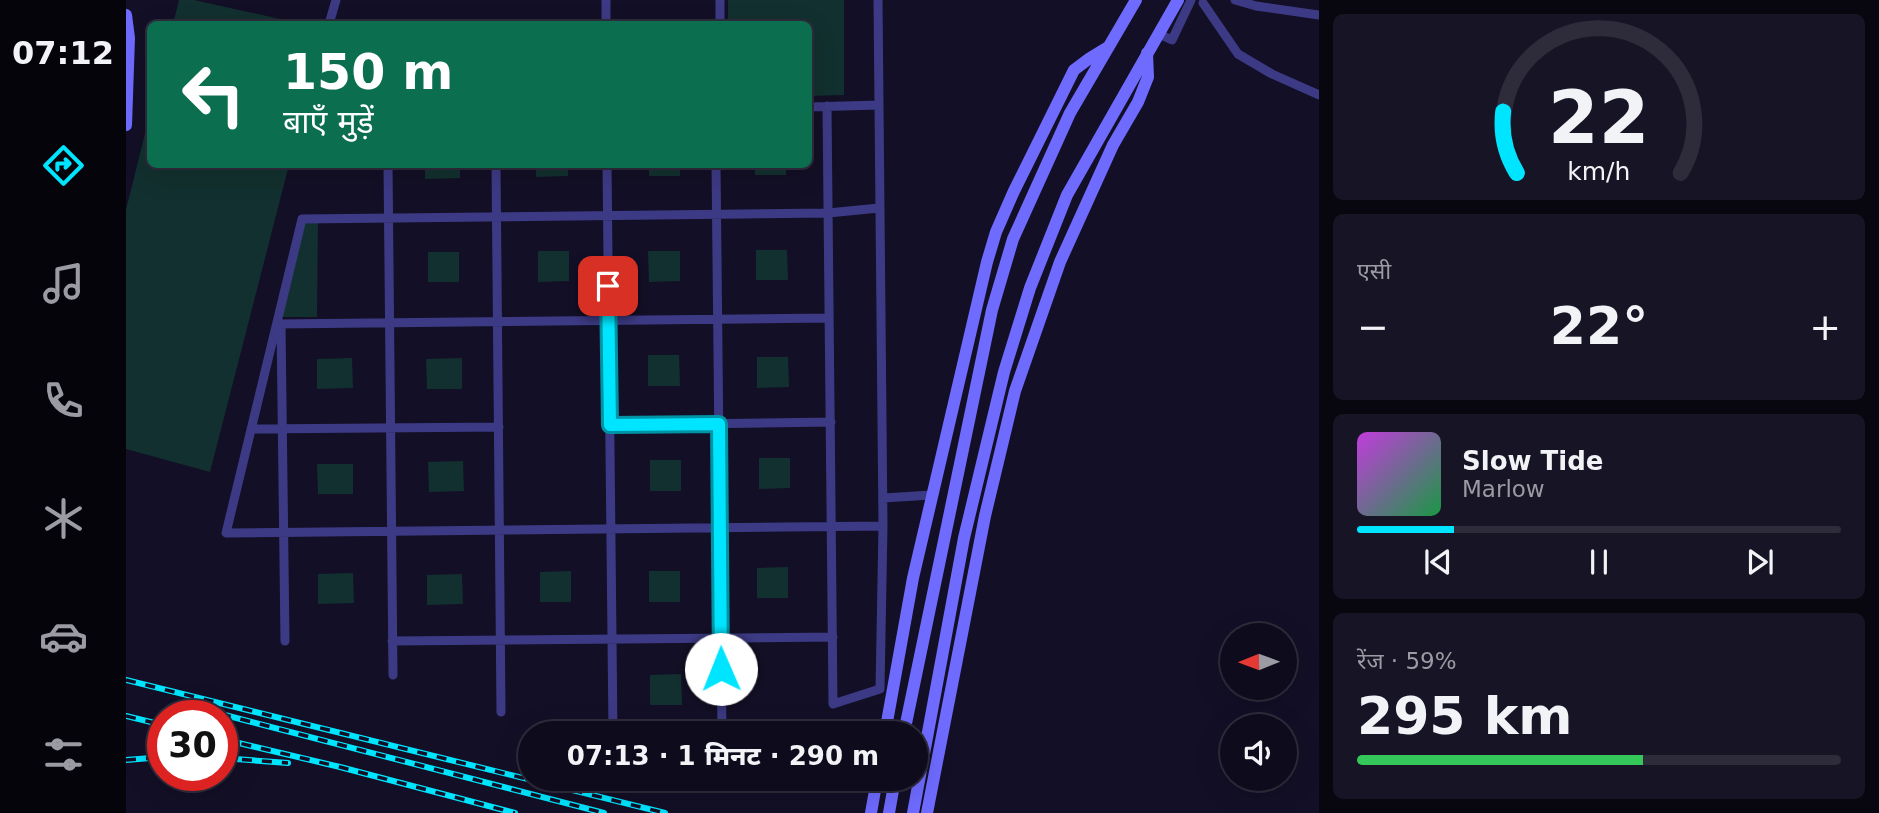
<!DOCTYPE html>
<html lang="hi">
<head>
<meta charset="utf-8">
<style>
	body { margin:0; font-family:"DejaVu Sans","Noto Sans Devanagari",sans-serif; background:#171425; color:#f1f3f6; height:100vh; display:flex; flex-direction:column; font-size:26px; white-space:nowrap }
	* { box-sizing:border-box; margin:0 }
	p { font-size:23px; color:#9b9ba3 }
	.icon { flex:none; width:38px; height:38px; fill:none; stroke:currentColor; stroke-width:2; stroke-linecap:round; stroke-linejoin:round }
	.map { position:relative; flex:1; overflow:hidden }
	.sheet { display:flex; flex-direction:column; gap:14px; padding:14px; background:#08060f; width:560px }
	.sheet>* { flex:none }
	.guide { position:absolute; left:21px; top:21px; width:665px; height:147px; border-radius:10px; box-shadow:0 7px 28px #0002,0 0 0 2px #2e2b3b; background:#0b6e4f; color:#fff; overflow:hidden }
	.needle { width:46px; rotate:269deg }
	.fabs { position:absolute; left:1094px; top:623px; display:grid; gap:14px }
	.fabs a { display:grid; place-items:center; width:77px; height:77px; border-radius:50%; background:#0e0b1c; box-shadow:0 7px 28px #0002,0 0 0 2px #2e2b3b; font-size:35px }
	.speed { position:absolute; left:21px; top:700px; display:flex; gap:14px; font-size:35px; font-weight:700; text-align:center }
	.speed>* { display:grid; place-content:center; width:91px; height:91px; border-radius:50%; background:#0e0b1c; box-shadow:0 7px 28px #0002,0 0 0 2px #2e2b3b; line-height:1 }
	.speed .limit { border:10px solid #d22; background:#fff; color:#111 }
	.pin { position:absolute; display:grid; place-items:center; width:60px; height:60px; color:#fff; margin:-30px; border-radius:14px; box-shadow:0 4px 10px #0006 }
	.me { position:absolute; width:77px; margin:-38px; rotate:359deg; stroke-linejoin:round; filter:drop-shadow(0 0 5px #0008) }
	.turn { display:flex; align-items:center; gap:24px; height:147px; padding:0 21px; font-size:32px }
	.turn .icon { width:91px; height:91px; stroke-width:2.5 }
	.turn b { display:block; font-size:49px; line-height:60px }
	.big { font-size:52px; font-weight:800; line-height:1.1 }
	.sheet .card { flex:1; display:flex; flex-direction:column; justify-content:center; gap:10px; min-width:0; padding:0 24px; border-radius:10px; background:#171425 }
	.sheet .dial { align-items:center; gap:0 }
	.dial svg { height:182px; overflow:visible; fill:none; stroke:#2e2b3b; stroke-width:7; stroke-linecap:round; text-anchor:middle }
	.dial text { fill:#f1f3f6; stroke:none }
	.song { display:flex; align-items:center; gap:21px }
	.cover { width:84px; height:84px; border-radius:10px; background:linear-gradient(135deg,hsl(290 70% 55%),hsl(140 70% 35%)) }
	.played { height:7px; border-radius:4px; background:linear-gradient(90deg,#00e5ff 20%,#2e2b3b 20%) }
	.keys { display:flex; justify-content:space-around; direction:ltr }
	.heat { display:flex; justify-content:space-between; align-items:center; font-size:38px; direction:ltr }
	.charge { height:10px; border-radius:5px; background:linear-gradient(90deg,#34c759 59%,#2e2b3b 0) }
	.trip { position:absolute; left:392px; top:721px; width:410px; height:70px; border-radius:35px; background:#0e0b1c; box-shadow:0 7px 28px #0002,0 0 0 2px #2e2b3b; font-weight:800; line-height:70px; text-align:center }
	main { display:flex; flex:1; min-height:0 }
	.tabs { display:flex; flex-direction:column; width:126px; justify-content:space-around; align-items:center; background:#06040b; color:#9b9ba3 }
	.tabs .icon { width:49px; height:49px }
	.tabs .current { color:#00e5ff }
	.tabs b { font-size:32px; color:#f1f3f6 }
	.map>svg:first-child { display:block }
	.green { fill:#12302f }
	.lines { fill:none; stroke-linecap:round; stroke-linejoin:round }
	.street { stroke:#3d3a85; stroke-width:9 }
	.secondary { stroke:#6f6bff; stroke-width:12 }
	.rail-casing { stroke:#00e5ff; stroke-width:6 }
	.rail { stroke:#130f26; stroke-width:3.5; stroke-dasharray:10; stroke-linecap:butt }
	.route-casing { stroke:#0095a6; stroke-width:18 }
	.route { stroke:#00e5ff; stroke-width:12 }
</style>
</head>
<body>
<main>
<nav class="tabs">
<b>07:12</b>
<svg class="icon current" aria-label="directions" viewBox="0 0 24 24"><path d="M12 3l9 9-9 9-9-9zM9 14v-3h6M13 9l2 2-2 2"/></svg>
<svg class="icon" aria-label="music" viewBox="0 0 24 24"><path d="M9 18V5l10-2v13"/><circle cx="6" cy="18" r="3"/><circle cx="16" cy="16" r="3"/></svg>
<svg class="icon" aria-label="phone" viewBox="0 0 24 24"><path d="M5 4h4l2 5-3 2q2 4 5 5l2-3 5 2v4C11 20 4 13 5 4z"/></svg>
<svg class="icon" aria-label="climate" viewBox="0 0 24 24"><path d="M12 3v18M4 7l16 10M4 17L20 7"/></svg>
<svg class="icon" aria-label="car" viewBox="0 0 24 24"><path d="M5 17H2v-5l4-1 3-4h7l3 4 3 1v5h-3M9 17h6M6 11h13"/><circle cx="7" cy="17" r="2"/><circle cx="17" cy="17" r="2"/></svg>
<svg class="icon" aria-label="filters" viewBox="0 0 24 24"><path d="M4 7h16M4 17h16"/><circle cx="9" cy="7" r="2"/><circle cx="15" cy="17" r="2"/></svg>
</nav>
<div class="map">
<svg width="1193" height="813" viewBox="0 0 1193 813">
	<rect width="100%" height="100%" fill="#130f26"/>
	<!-- green -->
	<path class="green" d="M53,0H68L177,24H47Z
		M602,0H718V95L683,96L682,24H602Z
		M24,113V164L163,165L84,472L0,449V210Z
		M299,165H334V178L299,179Z
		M410,165H442V176L410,177Z
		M523,165H554V176H523Z
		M629,165H660V175H629Z
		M192,222L191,317H155L179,223Z
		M630,250H661L662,280H630Z
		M412,251H443V281L412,282Z
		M522,251H554V281L523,282Z
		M302,252H333V282H302Z
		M522,355H553L554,386H522Z
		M631,357H662L663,387L631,388Z
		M226,358L227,388L191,389V359Z
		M336,358V389H301L300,359Z
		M633,458H664V488L633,489Z
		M524,460H555V491H524Z
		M337,461L338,491L303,492L302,462Z
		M191,464H227V494H192Z
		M662,567V598H631V568Z
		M445,571V602H414V572Z
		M523,571H554V602H523Z
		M227,573L228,603L192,604V574Z
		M336,574L337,604L301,605V575Z
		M555,674L556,705H524V675Z"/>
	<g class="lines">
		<!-- street -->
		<path class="street" d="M480,0V24
			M594,0V24
			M1109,0L1130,6L1193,15
			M1077,3L1112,54L1146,74L1193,95
			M203,24L210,0
			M1033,34L1046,40L1065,0
			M701,106L707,704L754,689L757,526L752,0
			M682,107L753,105
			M262,164L267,675
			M370,164L375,712
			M481,164L487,733
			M590,164L596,733
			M753,208L702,213L176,219L100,533L757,526
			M151,324L703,318
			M155,324L159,641
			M484,425L705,422
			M125,429L373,427
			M757,498L806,495
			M266,641L707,637"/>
		<!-- secondary -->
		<path class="secondary" d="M0,15L3,38L0,125
			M759,733L787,578L861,262L870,232L888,191L948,70L964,58L982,47
			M778,733L866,310L887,239L944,113L1010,0
			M745,813L751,779
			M763,813L769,779
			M787,813L838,538L878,372L904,288L941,195L1052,0
			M801,813L859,516L889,391L934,262L987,145L1012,102L1022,77L1021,53"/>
		<defs>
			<path id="rail" d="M0,680L539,813
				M95,714L478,813
				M0,716L37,725
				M96,739L214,767L389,813
				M96,758L162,763
				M0,760L37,757"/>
		</defs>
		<!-- rail casing -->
		<use href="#rail" class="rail-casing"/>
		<!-- rail -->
		<use href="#rail" class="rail"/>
	</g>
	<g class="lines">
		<defs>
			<path id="route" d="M482,286L484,425L593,424L595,669"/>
		</defs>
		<!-- route casing -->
		<use href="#route" class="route-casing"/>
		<!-- route -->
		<use href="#route" class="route"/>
	</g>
</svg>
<div class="fabs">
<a><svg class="needle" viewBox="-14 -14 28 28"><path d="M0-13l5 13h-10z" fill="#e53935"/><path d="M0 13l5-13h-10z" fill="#9b9ba3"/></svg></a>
<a><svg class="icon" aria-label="sound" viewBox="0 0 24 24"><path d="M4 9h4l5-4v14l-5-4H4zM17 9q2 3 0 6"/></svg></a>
</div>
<div class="speed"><div class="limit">30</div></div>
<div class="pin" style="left:482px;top:286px;background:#d93025"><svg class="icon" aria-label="arrive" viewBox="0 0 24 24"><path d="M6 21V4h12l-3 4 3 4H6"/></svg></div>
<svg class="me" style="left:595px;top:669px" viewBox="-20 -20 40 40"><circle r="19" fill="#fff"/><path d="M0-13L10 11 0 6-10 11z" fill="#00e5ff"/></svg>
<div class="trip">07:13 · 1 मिनट · 290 m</div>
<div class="guide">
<div class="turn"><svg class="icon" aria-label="left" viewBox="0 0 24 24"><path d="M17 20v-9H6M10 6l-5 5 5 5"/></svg><div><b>150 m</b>बाएँ मुड़ें</div></div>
</div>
</div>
<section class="sheet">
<div class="card dial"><svg viewBox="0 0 100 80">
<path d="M14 69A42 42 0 1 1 86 69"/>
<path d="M14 69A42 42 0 0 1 8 42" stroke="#00e5ff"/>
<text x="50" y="56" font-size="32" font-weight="700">22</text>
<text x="50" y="72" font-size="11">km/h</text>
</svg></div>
<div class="card"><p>एसी</p>
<div class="heat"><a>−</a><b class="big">22°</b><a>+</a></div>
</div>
<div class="card">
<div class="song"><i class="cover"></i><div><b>Slow Tide</b><p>Marlow</p></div></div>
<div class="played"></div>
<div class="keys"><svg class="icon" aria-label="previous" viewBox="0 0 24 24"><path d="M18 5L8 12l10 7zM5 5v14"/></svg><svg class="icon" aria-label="pause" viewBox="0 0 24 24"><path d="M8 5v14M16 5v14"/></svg><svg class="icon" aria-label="next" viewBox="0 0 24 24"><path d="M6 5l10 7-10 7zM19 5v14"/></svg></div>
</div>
<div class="card"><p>रेंज · 59%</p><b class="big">295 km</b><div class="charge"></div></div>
</section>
</main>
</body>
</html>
